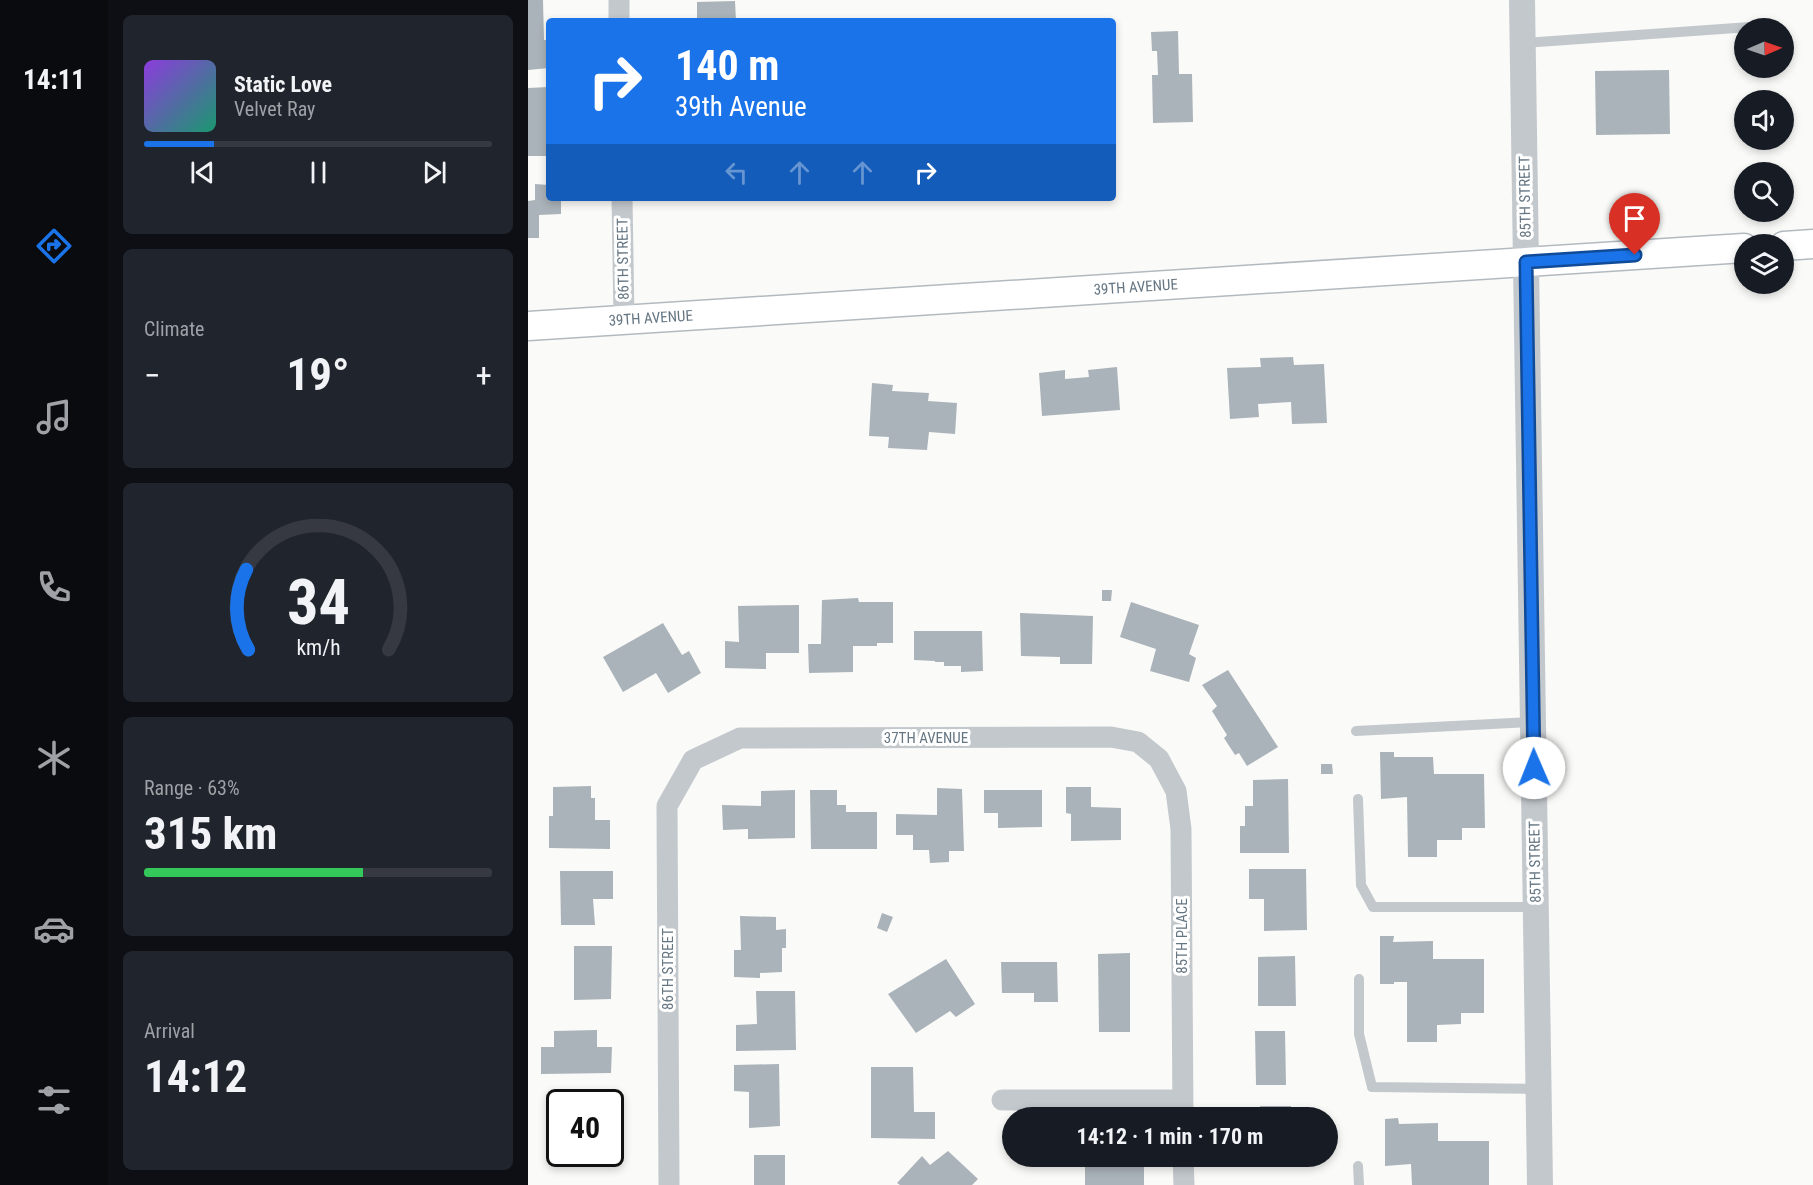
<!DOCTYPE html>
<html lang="en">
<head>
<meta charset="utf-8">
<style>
	body { margin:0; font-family:"Roboto Condensed",sans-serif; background:#20242c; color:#f1f3f6; height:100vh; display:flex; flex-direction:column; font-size:22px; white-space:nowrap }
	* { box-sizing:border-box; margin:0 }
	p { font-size:20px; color:#9ea1a6 }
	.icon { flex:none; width:33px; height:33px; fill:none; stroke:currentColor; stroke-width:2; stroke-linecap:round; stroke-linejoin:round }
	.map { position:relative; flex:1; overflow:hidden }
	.panel { display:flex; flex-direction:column; gap:15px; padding:15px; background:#0d0f14; width:420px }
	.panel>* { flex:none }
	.hud { position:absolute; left:18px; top:18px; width:570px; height:183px; border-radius:6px; box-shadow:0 3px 9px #0003; background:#1a73e8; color:#fff; overflow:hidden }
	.needle { width:39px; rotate:88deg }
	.tools { position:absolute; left:1206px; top:18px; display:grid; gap:12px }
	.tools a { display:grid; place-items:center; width:60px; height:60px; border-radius:50%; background:#171b24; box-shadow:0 3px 9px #0003; font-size:30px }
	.speed { position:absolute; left:18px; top:1089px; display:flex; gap:12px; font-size:30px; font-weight:700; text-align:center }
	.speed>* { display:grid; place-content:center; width:78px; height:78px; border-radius:50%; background:#171b24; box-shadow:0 3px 9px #0003; line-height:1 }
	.speed .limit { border:3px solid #111; border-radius:9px; background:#fff; color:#111 }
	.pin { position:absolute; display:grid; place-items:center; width:51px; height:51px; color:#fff; margin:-62px -26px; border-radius:50% 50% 50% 0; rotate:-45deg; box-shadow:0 0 6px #0007 }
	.pin .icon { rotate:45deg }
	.me { position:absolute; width:66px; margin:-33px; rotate:359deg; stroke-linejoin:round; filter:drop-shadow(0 0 4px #0008) }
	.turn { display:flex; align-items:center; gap:21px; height:126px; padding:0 30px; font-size:27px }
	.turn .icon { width:78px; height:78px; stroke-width:2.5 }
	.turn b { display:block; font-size:42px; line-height:51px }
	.lanes { display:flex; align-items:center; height:57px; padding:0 30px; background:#0003; justify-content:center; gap:30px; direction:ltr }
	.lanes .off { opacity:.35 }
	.big { font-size:45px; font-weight:700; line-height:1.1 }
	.panel .tile { flex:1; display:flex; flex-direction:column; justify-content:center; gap:9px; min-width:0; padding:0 21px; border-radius:9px; background:#20242c }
	.panel .dial { align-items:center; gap:0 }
	.dial svg { height:156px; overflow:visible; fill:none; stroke:#363941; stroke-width:7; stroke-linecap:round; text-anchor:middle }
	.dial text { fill:#f1f3f6; stroke:none }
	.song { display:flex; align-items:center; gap:18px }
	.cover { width:72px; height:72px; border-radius:9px; background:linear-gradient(135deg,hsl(270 70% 55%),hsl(160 70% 35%)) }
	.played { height:6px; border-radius:3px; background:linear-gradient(90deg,#1a73e8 20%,#363941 20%) }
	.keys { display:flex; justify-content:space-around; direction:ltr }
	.heat { display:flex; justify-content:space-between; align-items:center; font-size:33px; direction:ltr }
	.charge { height:9px; border-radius:4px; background:linear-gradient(90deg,#34c759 63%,#363941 0) }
	.trip { position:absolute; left:474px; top:1107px; width:336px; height:60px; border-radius:30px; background:#171b24; box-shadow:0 3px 9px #0003; font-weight:700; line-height:60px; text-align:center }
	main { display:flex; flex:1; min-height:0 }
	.tab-bar { display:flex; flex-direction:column; width:108px; justify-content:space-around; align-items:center; background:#090b0e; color:#9ea1a6 }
	.tab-bar .icon { width:42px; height:42px }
	.tab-bar .active { color:#1a73e8 }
	.tab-bar b { font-size:27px; color:#f1f3f6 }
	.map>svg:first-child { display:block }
	.building { fill:#aab3b9 }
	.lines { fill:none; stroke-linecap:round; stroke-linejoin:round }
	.secondary-casing { stroke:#b3babf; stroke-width:31 }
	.service { stroke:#c3c8cc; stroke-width:10 }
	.minor { stroke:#c3c8cc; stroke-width:21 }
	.tertiary { stroke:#c3c8cc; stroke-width:26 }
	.secondary { stroke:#fff; stroke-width:28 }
	.route-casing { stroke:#114b97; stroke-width:15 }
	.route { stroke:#1a73e8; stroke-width:10 }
	.labels { text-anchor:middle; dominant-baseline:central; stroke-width:6; stroke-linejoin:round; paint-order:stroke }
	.street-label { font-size:15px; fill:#657683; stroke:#fff }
</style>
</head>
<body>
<main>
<nav class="tab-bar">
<b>14:11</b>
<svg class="icon active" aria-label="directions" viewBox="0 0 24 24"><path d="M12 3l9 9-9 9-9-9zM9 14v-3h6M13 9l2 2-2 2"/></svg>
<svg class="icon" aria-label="music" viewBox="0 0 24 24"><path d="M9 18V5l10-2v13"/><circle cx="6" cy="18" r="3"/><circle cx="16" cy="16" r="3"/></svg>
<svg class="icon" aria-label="phone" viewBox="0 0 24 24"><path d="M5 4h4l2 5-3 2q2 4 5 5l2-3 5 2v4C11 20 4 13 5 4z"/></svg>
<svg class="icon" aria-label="climate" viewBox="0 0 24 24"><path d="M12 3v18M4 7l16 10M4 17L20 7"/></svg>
<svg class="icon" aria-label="car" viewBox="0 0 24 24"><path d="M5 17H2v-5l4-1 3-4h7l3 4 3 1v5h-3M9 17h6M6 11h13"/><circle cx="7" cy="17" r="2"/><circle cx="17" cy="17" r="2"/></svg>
<svg class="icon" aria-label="filters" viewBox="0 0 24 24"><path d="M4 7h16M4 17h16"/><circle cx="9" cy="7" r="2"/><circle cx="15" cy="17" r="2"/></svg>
</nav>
<section class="panel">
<div class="tile">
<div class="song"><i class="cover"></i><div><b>Static Love</b><p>Velvet Ray</p></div></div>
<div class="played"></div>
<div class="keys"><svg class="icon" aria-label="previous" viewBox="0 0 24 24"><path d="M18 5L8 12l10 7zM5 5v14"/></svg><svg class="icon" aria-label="pause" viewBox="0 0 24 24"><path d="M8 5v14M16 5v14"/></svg><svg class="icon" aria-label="next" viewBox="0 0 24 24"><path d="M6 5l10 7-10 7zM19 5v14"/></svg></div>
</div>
<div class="tile"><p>Climate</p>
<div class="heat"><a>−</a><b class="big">19°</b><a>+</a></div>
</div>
<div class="tile dial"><svg viewBox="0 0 100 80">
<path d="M14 69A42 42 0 1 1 86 69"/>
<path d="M14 69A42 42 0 0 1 13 28" stroke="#1a73e8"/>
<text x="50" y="56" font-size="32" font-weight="700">34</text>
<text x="50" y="72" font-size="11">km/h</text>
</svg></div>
<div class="tile"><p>Range · 63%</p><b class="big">315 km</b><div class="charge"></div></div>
<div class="tile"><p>Arrival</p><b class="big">14:12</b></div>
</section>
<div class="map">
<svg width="1285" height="1185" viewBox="0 0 1285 1185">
	<rect width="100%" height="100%" fill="#fafaf8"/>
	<!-- building -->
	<path class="building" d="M0,0H15L16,40H21V68L0,70Z
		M207,1L208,21H169V2Z
		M650,31L651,74H664L665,122L625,123L624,75H630L629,51H624L623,32Z
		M1141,70L1142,134L1068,135L1067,71Z
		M21,87V156H0V88Z
		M7,184L21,185V198H33V214L11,215V238H0V201L7,200Z
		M765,357L766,365L796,364L799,423L764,424L763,402L730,404L731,417L702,419L699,368L733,367L732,358Z
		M589,367L592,410L514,416L511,373L537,370V379L561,377L560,370Z
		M344,383L365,385L364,391L401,393L400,401L429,403L427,434L401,432L399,450L360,448L361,437L341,436Z
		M574,590H584L583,601H574Z
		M330,598L331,602H365V643H349V646H325V672L281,673L280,644H293L294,600Z
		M603,602L671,625L661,654L668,658L661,682L622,671L628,649L592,637Z
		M271,605V653H238V669L197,668V641L211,642L210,606Z
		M492,613L565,616L564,664H532V657L493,656Z
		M135,623L154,655L161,651L173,673L140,693L128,673L95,692L75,657Z
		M386,631H454L455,671L433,672V666H416V662H407V661L386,660Z
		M700,670L750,747L719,766L711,753L707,755L696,738L699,735L684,711L689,706L674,685Z
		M852,752H866V757H905L906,774H956L957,828H934V840H909V857H880L879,797L853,799Z
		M793,764H804L805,774H793Z
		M760,779L761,853H712V826H717V806H725V780Z
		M63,786V798H67V820H82V849L21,848V816H25V787Z
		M538,787H563V807L593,808V840L543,841V814L538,813Z
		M409,788L434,789L436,851H421V862L402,863L401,850H385V835H368V814L409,815Z
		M267,790V838L220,839V829L195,830L194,805L233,806V791Z
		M282,790H309V805H318V812H349V849H283Z
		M456,790H514V827L470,828V813H456Z
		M721,869H778L779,930L736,931V899H721Z
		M32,871H85V899H65L67,925H33Z
		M354,913L365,917L359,932L349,928Z
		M212,916L248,917V930L258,929V948H254V972L232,973V978L206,977V950H213Z
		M852,936H866L865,942L905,941V959H956V1013H933V1024L909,1025V1042H879V982H866V984H852Z
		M46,946H84L83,999L46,1000Z
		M602,953V1032H571L570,954Z
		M767,956L768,1006H730V957Z
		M418,959L447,1004L428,1017L422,1011L388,1033L360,994Z
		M473,962H529L530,1002H506V993H474Z
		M228,991H267L268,1050L208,1051V1025L229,1024Z
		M69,1030V1047H84L83,1073L13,1074V1047H26V1031Z
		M727,1031H757L758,1085H728Z
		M251,1064L252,1126L221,1128V1092L206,1091V1065Z
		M343,1067H385L386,1112H407V1139L343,1138Z
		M90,1098V1133H82V1102H32V1132H29V1099Z
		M732,1106H763V1118H732Z
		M870,1118L871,1124L910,1123V1141H961V1185H884L883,1164L857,1166V1119Z
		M420,1151L450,1179L444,1185H372L369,1183L394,1156L402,1165Z
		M30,1154H71V1164H30Z
		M226,1155H257V1185H226Z
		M728,1156H771V1165H728Z
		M616,1161V1185H557V1162Z"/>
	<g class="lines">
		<defs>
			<g id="secondary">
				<path d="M1256,246L1285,244"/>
				<path id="s1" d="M0,326L1216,248"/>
			</g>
		</defs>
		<!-- secondary casing -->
		<use href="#secondary" class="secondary-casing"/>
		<!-- service -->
		<path class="service" d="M995,43L1222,27
			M828,731L1005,722
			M830,799L833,885L845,907H1007
			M831,979V1034L844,1087L1010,1089
			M830,1166L831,1185"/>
		<!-- minor -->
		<path class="minor" d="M91,0V21
			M94,198L96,320
			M474,1100H655
			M655,1156L656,1185
			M141,1185L139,806L165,760L212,738L583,737L610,742L631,759L648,791L653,829L655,1118"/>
		<!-- tertiary -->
		<path class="tertiary" d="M994,0L1012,1185"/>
		<!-- secondary -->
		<use href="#secondary" class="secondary"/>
	</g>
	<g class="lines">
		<defs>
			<path id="route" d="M1006,768L998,262L1107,255"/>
		</defs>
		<!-- route casing -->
		<use href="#route" class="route-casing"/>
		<!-- route -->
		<use href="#route" class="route"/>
	</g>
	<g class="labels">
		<!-- street labels -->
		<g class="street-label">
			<text transform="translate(997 197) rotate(-91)">85TH STREET</text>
			<text transform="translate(95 259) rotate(-91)">86TH STREET</text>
			<text stroke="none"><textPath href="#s1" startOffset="609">39TH AVENUE</textPath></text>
			<text stroke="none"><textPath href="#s1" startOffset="123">39TH AVENUE</textPath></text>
			<text x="398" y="738">37TH AVENUE</text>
			<text transform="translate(1007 862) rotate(-91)">85TH STREET</text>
			<text transform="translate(654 936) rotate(-90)">85TH PLACE</text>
			<text transform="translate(140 969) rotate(-90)">86TH STREET</text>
		</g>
	</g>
</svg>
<div class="tools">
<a><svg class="needle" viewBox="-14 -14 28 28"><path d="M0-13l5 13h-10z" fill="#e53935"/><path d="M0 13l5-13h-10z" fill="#9ea1a6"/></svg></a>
<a><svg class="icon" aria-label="sound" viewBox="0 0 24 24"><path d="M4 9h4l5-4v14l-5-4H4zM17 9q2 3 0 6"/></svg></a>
<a><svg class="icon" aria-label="search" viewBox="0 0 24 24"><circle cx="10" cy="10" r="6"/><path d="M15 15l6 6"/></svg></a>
<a><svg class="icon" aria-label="layers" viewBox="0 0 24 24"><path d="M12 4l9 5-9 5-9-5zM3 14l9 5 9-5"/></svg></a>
</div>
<div class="speed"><div class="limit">40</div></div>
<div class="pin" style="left:1107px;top:255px;background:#d93025"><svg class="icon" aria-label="arrive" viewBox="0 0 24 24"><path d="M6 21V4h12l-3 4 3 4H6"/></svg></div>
<svg class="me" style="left:1006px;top:768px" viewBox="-20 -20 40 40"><circle r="19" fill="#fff"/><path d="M0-13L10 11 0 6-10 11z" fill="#1a73e8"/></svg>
<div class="trip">14:12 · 1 min · 170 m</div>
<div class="hud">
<div class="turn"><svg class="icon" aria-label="right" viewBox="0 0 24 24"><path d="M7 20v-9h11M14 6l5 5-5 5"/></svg><div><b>140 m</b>39th Avenue</div></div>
<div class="lanes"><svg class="icon off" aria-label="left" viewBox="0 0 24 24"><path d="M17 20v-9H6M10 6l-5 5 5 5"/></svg><svg class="icon off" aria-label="ahead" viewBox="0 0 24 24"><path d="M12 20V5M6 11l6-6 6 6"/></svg><svg class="icon off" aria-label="ahead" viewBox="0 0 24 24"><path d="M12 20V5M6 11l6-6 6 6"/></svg><svg class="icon" aria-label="right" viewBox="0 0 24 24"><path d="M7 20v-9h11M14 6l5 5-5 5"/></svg></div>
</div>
</div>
</main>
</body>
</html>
